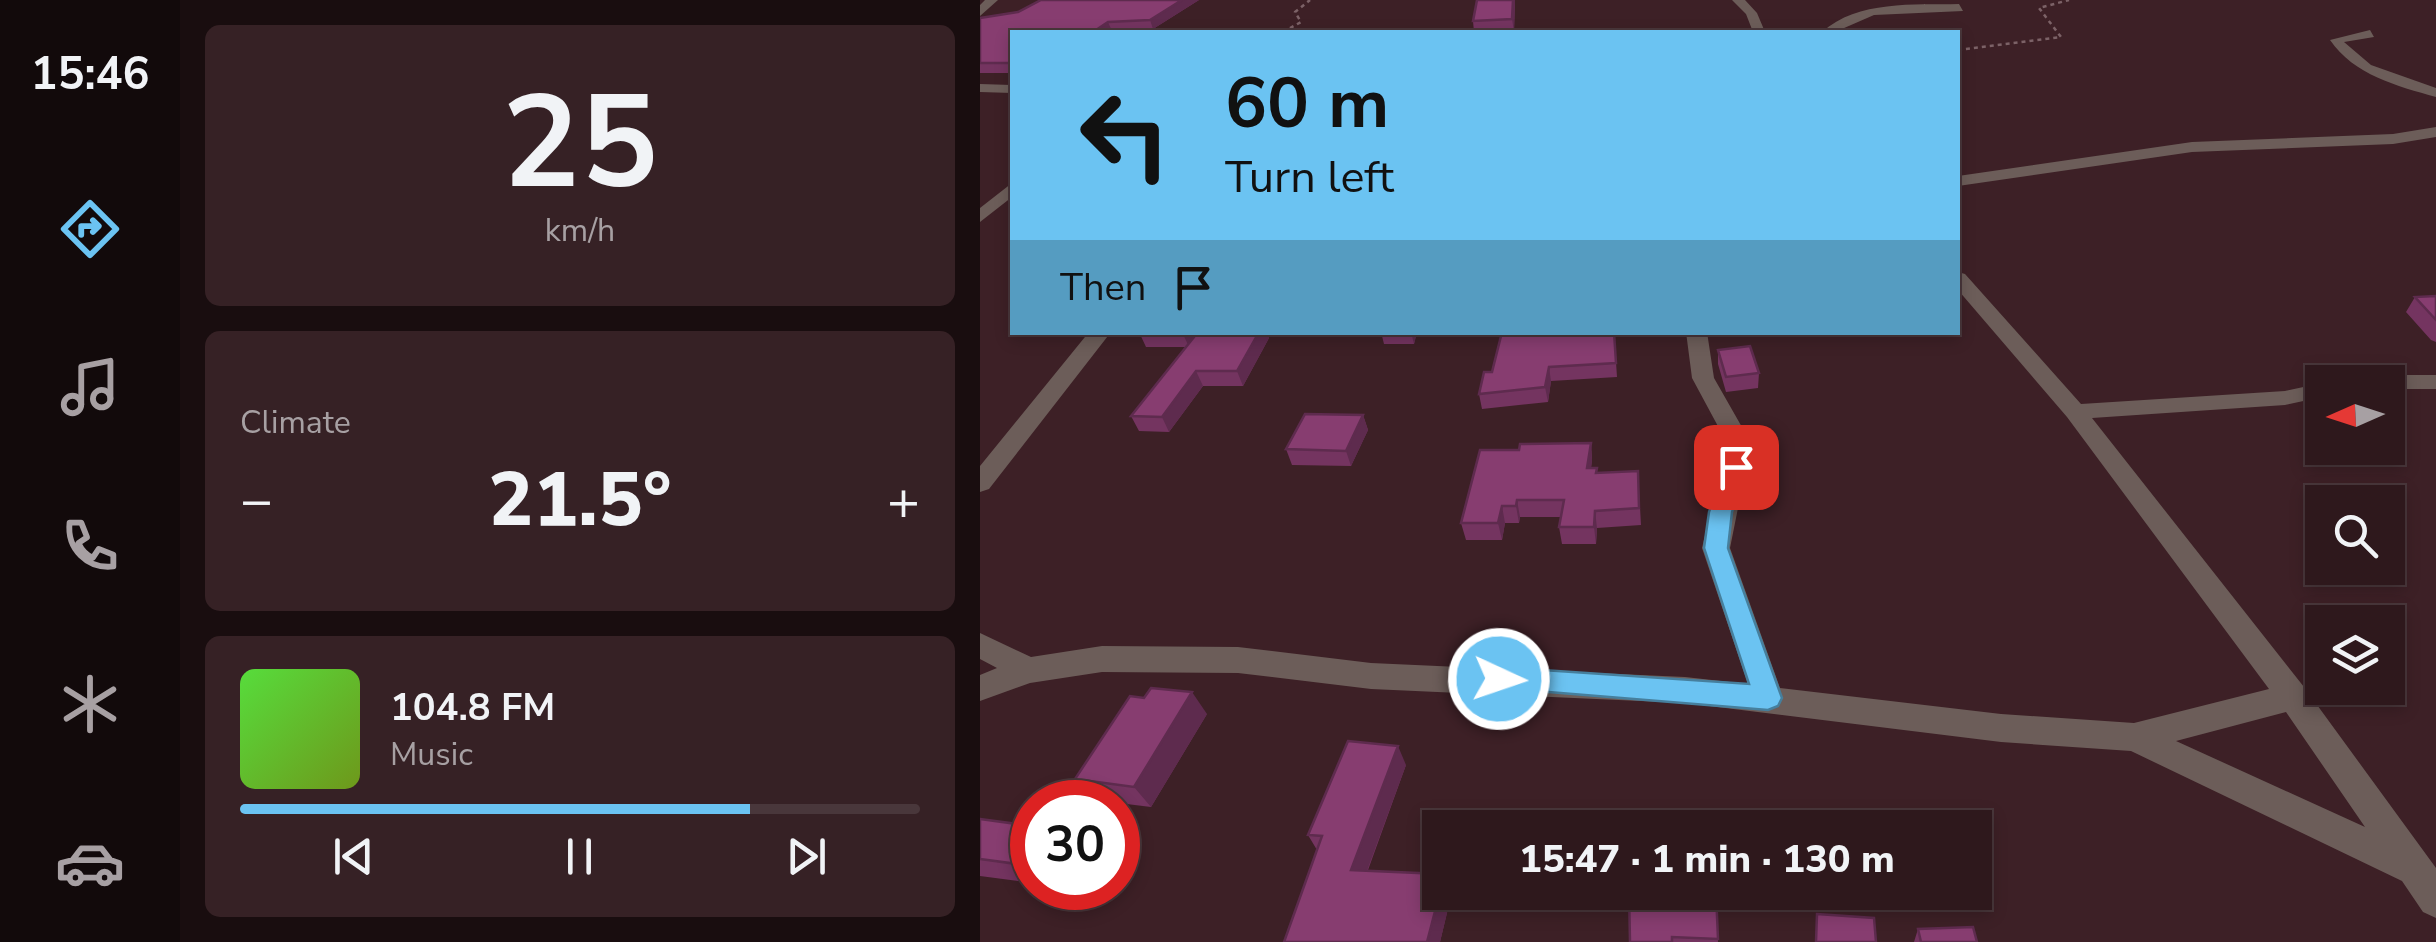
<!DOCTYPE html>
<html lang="en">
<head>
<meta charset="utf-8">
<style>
	body { margin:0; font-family:"Nunito Sans",sans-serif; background:#362125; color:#f1f3f6; height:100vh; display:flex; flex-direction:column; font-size:38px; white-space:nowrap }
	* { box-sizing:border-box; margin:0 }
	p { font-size:32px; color:#a7a0a3 }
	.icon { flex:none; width:55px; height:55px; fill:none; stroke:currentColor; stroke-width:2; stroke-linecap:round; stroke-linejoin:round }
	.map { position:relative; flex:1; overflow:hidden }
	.panel { display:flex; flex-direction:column; gap:25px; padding:25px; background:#190d0f; width:800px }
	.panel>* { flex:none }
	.hud { position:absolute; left:30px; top:30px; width:950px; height:305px; border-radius:0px; box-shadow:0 5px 15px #0003,0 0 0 2px #49373b; background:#6bc3f2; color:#111; overflow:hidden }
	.needle { width:65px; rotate:267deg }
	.tools { position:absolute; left:1325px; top:365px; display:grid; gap:20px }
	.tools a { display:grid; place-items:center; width:100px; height:100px; border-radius:0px; background:#2e181c; box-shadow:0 5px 15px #0003,0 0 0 2px #49373b; font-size:50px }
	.speed { position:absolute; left:30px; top:780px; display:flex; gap:20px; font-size:50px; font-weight:700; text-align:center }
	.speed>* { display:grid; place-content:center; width:130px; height:130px; border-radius:50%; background:#2e181c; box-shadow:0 5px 15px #0003,0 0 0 2px #49373b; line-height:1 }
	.speed .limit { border:15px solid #d22; background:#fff; color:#111 }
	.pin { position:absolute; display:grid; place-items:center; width:85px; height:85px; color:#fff; margin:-42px; border-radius:20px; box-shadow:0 5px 15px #0006 }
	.me { position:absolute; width:110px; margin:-55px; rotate:93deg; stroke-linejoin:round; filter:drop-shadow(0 0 8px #0008) }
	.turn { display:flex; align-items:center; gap:35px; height:210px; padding:0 50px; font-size:45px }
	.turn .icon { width:130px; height:130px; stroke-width:2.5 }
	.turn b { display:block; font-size:70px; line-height:85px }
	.then { display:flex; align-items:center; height:95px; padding:0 50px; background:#0003; gap:20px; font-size:38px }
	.big { font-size:75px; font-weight:800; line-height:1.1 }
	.panel .card { flex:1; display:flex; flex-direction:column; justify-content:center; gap:15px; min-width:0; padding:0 35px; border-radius:15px; background:#362125 }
	.panel .dial { align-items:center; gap:0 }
	.dial b { font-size:130px; line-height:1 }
	.song { display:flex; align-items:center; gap:30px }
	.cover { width:120px; height:120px; border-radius:15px; background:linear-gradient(135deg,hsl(110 70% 55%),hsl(80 70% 35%)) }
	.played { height:10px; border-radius:5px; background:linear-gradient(90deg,#6bc3f2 75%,#49373b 75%) }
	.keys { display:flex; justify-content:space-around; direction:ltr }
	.heat { display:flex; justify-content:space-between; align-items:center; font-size:55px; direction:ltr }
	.trip { position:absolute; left:442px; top:810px; width:570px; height:100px; border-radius:0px; background:#2e181c; box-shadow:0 5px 15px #0003,0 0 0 2px #49373b; font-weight:800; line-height:100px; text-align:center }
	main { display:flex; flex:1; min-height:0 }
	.menu { display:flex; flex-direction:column; width:180px; justify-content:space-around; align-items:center; background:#120a0b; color:#a7a0a3 }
	.menu .icon { width:70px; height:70px }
	.menu .active { color:#6bc3f2 }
	.menu b { font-size:45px; color:#f1f3f6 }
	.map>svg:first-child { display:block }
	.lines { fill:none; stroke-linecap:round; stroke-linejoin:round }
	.path { stroke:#7c6267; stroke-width:2.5; stroke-dasharray:4 4; stroke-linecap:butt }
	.minor { fill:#6c5d59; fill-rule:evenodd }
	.wall { fill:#743460 }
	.shaded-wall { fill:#5e2b4e }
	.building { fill:#873d70; stroke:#5e2b4e; stroke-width:2.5 }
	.route { fill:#6bc3f2; stroke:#467f9d; stroke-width:2.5 }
</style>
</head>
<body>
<main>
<nav class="menu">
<b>15:46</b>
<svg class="icon active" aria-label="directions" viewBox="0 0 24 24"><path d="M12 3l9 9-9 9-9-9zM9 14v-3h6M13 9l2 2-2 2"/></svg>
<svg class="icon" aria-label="music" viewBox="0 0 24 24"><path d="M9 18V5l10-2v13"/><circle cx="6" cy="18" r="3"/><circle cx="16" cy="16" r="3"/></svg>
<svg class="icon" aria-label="phone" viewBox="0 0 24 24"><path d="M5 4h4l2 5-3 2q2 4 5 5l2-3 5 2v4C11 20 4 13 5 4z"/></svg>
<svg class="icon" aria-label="climate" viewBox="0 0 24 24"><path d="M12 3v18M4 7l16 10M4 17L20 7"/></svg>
<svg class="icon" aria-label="car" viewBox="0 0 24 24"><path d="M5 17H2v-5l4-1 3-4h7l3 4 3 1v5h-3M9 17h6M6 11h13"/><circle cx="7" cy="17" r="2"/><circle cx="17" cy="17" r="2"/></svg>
</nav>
<section class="panel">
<div class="card dial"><b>25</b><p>km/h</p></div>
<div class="card"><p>Climate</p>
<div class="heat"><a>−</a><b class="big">21.5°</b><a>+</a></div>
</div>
<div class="card">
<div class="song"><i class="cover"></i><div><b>104.8 FM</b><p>Music</p></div></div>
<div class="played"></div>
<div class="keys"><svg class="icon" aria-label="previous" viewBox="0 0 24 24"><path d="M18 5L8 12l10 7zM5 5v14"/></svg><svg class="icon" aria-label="pause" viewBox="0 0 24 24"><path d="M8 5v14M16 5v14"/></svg><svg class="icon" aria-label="next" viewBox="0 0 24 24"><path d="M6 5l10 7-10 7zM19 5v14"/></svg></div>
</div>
</section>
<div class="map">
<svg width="1456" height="942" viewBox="0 0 1456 942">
	<rect width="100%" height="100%" fill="#3d2026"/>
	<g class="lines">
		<!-- path -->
		<path class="path" d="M303,32L321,22L315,12L330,0
			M978,50L1081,37L1059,8L1089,0"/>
		<!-- minor -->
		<path class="minor" d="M5,0H18L0,16V5Z
			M752,0H765L777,13L785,32H773L766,14Z
			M979,4L983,11L894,15L855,32H842C878,0 934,5 979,4Z
			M1390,30L1394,37L1364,42L1391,65L1456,88V97C1417,86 1374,75 1350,40Z
			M0,84L32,85V93L0,92Z
			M1456,127V137L1413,144L1212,152L978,186V176L1212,142L1413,134Z
			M32,183V197L0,222V208Z
			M978,272L985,274L1101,404L1305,391L1342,383V397L1305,405L1112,418L1324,687L1456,868V918L1443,912L1422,881L1151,751L1021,742L705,703L391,689L258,673L122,672L50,683L0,701V675L17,668L0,659V633L51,657L122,646L258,647L391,663L705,677L768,684L722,548L747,443L712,378L706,332H727L734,378L771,443L750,548L800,688L1021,714L1154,723L1289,689L1087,417L978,290ZM1306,712L1385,827L1196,741Z
			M109,332H131L9,489L0,492V466Z
			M1377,375H1456V389H1408V382H1366Z"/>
	</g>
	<!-- wall -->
	<path class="wall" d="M219,0L173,29L130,32H32V73H0V18Z
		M497,0H535L534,32H494L493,21Z
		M1456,296V342L1451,340L1426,312L1435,297Z
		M159,332H287L289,338L263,386H223L189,432L159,431L151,416L206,347H166Z
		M401,332H437L434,344H404Z
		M634,332L637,377L571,381L568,402L502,409L499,394L512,372Z
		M738,350L779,373L778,388L746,392L738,364Z
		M383,415L388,430L371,466L312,465L306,449Z
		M611,443L612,460L611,468L617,473L658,471L661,525L617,528L616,544H582L579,527L581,517H540L539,523H525L522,540H486L481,523L539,450Z
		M227,714L171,807L114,800L95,779Z
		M426,765L388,870L472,892L460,942H304L337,850L328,835Z
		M0,819L52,826V883L0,876Z
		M736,892L738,942H650Z
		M938,929L997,942H934Z"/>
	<!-- shaded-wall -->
	<path class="shaded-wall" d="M202,0H219L173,29L170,20Z
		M533,0H535L534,32L532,19Z
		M128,22L132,31L117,32L116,30Z
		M202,332H221L209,347Z
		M279,332H287L289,338L263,386L257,371Z
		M431,332H437L434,344Z
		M569,367L571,381L568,402L565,387Z
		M216,371L223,386L189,432L182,417Z
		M383,415L388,430L371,466L366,451Z
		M611,443L612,460L609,485L607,468Z
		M537,500L540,517L539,523L536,506Z
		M522,506L525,523L522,540L518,523Z
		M615,511L617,528L616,544L614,527Z
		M212,692L227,714L171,807L154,787Z
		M418,746L426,765L381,887L371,870Z
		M460,892H472L460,942H447Z"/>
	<!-- building -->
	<path class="building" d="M61,0H202L170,20L128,22L116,30H89L85,32H32V63H0V18L38,12Z
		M497,0H533L532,19L493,21Z
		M1456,296V320L1435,297Z
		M218,332H279L257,371H216L182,417L151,416Z
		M522,332H634L636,363L569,367L565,387L499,394L504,372H512Z
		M770,346L779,373L746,377L738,350Z
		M325,414L383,415L366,451L306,449Z
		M611,443L607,468H617L616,473L658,471L659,508L615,511L614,527H579L584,500H537L536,506H522L518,523H481L500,450H539L540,444Z
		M171,688L212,692L154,787L95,779L150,696L164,698Z
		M368,741L418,746L371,870L460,874V892L447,942H304L342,836L328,835Z
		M0,819L52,826V866L0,859Z
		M649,892H736L738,939L692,937V942H650Z
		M837,914L894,918L896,942H836Z
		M993,927L997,942H941L938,929Z"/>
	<!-- route -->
	<path class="route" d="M756,459L768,467L752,512L748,548L802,698L798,706L788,710L509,687L505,679L509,671L519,667L769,684L724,548L729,512L745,467Z"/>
</svg>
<div class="tools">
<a><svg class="needle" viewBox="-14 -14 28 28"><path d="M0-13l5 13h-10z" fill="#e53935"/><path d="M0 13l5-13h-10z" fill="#a7a0a3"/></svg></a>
<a><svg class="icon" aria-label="search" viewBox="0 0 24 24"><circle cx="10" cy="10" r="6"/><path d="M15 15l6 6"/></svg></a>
<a><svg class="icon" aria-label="layers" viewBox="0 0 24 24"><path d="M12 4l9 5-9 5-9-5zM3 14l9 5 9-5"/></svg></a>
</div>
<div class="speed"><div class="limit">30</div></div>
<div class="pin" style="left:756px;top:467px;background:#d93025"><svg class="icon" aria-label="arrive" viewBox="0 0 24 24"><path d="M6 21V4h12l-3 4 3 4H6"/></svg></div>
<svg class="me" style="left:519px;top:679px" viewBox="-20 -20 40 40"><circle r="17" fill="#6bc3f2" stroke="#fff" stroke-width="3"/><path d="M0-11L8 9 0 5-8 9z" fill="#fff"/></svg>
<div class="trip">15:47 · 1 min · 130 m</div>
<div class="hud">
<div class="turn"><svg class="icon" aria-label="left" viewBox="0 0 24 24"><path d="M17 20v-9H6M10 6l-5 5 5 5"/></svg><div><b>60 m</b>Turn left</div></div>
<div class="then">Then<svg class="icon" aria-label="arrive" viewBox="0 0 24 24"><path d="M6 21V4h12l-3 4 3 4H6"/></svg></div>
</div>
</div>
</main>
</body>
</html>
